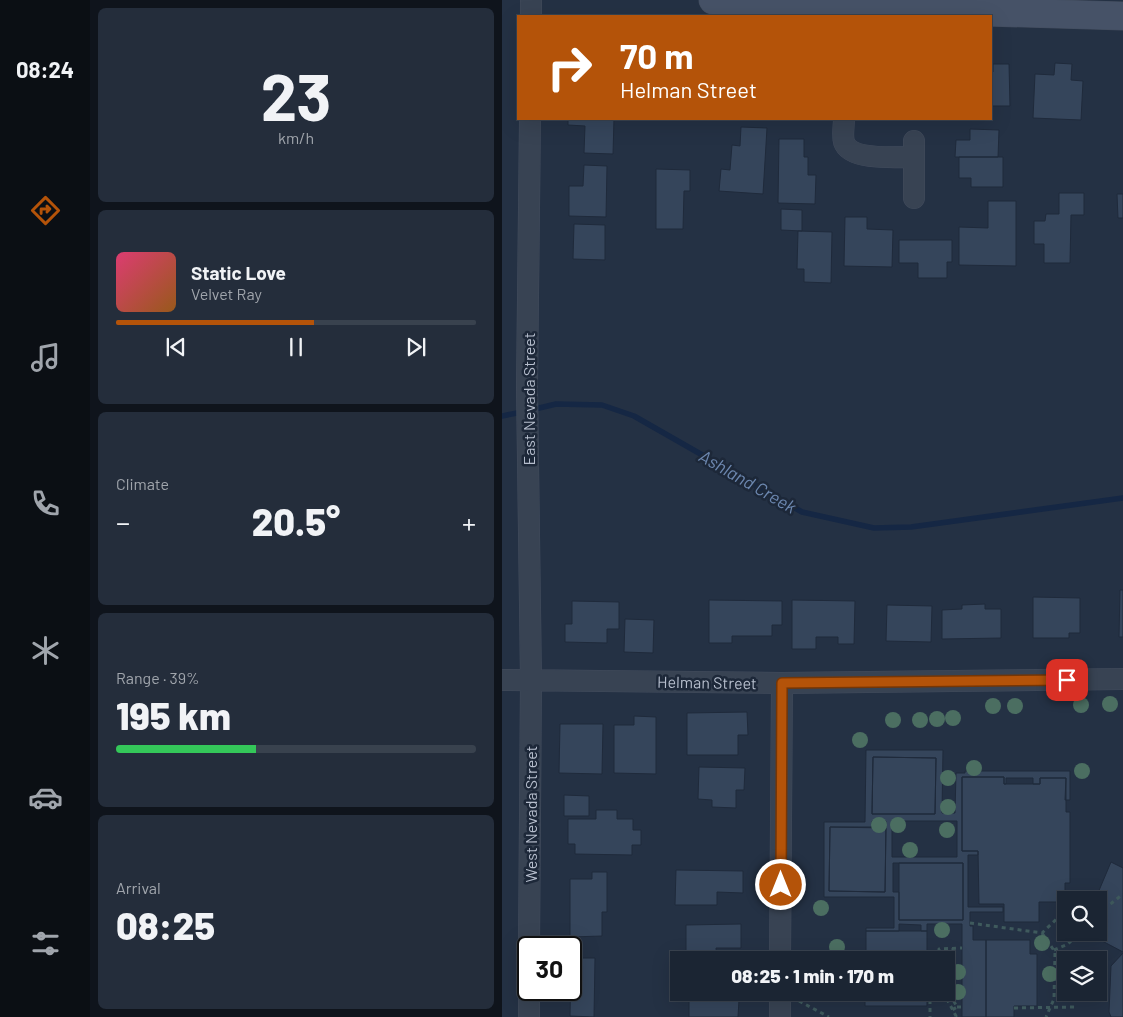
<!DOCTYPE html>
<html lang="en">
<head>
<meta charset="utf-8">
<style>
	body { margin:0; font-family:Barlow,sans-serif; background:#242d3b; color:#f1f3f6; height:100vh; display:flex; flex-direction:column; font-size:19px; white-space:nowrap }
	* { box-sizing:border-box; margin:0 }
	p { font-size:16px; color:#a0a5ac }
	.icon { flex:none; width:28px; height:28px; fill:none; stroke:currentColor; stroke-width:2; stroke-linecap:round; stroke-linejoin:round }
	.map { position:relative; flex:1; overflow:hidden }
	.panel { display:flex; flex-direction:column; gap:8px; padding:8px; background:#0f141c; width:412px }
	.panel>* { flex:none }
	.banner { position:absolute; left:15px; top:15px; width:475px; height:105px; border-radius:0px; box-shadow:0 5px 20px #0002,0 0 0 1px #39424e; background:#b45309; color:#fff; overflow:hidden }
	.buttons { position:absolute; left:555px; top:891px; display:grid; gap:10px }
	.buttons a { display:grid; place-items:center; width:50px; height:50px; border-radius:0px; background:#1b2533; box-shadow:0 5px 20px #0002,0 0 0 1px #39424e; font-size:25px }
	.speed { position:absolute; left:15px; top:936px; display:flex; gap:10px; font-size:25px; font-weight:700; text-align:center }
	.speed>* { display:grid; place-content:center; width:65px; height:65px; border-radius:50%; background:#1b2533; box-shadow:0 5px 20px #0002,0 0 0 1px #39424e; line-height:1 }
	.speed .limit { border:2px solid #111; border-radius:8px; background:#fff; color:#111 }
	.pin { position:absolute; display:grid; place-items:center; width:42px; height:42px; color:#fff; margin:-21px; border-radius:10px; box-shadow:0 2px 8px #0006 }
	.me { position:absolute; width:55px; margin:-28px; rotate:0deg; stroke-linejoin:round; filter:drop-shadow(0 0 4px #0008) }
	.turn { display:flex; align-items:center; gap:18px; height:105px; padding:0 20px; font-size:22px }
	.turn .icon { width:65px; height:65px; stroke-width:2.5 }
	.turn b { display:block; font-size:35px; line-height:42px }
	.big { font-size:38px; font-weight:800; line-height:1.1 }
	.panel .tile { flex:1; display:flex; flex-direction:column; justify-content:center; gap:8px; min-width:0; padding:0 18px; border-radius:8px; background:#242d3b }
	.panel .dial { align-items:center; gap:0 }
	.dial b { font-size:65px; line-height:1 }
	.song { display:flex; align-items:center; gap:15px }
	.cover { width:60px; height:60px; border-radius:8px; background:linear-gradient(135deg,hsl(340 70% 55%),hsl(30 70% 35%)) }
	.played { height:5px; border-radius:2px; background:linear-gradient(90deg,#b45309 55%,#39424e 55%) }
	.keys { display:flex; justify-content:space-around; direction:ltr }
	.heat { display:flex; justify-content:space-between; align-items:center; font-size:28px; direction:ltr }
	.charge { height:8px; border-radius:4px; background:linear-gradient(90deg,#34c759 39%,#39424e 0) }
	.trip { position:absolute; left:168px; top:951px; width:285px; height:50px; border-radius:0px; background:#1b2533; box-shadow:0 5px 20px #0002,0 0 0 1px #39424e; font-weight:800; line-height:50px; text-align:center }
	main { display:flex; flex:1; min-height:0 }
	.menu { display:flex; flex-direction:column; width:90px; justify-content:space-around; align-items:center; background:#0b0f14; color:#a0a5ac }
	.menu .icon { width:35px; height:35px }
	.menu .active { color:#b45309 }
	.menu b { font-size:22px; color:#f1f3f6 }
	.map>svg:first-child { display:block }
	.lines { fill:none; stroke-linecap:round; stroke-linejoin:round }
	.stream { stroke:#152744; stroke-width:5.5 }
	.building { fill:#35455b; stroke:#1f2a3b; fill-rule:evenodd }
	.street-casing { stroke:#424c5d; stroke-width:22 }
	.secondary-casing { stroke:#424c5d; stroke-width:29 }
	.path { stroke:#3f5a5d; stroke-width:3; stroke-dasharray:4 4; stroke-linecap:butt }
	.street { stroke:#384353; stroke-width:21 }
	.secondary { stroke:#465267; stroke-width:28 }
	.tree { fill:#4b6e61 }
	.route-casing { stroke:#753606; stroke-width:12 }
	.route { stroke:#b45309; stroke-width:9 }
	.labels { text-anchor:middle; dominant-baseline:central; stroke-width:5; stroke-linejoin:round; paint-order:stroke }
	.street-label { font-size:16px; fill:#b6becd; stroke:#1d2839 }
	.water-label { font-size:18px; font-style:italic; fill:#6c87af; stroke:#1d2839 }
</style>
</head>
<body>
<main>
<nav class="menu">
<b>08:24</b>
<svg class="icon active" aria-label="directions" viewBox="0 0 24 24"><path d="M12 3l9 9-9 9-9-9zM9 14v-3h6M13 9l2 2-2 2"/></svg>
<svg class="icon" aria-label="music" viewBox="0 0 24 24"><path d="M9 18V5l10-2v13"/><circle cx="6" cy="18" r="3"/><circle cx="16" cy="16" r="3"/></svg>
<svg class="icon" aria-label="phone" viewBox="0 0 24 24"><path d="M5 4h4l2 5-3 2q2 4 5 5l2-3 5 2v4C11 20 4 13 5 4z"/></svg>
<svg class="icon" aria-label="climate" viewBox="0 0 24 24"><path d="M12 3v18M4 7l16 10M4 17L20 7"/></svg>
<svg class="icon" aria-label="car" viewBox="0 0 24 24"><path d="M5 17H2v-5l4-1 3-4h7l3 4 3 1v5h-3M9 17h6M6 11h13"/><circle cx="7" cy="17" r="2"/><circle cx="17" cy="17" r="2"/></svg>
<svg class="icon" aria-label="filters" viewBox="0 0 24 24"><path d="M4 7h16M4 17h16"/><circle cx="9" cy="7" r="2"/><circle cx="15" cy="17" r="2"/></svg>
</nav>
<section class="panel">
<div class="tile dial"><b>23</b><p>km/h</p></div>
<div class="tile">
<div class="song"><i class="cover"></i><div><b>Static Love</b><p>Velvet Ray</p></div></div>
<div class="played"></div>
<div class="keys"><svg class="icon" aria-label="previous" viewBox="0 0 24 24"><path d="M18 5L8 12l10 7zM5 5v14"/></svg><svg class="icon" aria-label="pause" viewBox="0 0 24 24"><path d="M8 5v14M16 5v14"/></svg><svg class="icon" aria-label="next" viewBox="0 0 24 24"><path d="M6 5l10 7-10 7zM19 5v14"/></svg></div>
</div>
<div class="tile"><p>Climate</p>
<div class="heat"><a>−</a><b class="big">20.5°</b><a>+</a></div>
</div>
<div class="tile"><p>Range · 39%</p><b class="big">195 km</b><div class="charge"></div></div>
<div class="tile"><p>Arrival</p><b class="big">08:25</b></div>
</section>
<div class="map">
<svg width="621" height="1017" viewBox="0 0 621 1017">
	<rect width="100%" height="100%" fill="#243144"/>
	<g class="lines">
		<!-- stream -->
		<path class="stream" d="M29,410L54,404L100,405L132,416L300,512L372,528L409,527L621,498
			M0,416L20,412"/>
	</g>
	<!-- building -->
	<path class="building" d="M553,63L570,64L569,80L581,81L579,120L531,118L533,74L552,75Z
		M491,64H507L508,106H489V72H491Z
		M66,119H112L111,154L82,153L83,126L66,125Z
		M239,127L265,128L261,194L217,191L219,169L228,170L230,145L238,146Z
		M468,129L497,130L496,157H453L454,140H468Z
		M277,139H302V157H306V175H314L313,204L276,203Z
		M457,157H501V187H469V178H457Z
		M82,165L105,166L104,217L67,216V186H81Z
		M154,169L188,170V191H182L181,229H154Z
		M557,193H582V215H569L568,263H542V244H532V221H543L544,214H557Z
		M615,194H621V218H616Z
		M486,201H514V266L457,265V227L486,228Z
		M279,209L300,210V231L279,230Z
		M343,217H365V229L391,230L390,267L342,266Z
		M72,224L103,225V260L71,259Z
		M296,231L330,232L329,283L302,282V269H295Z
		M397,240H450V262H445V278H416V263H397Z
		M618,590H621V637H617Z
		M531,597L578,598V633H567V638H531Z
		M207,600L280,601V625H270V636H230V643H207Z
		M290,600L353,601L352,644H336V637H314V649H290Z
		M70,601L117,602V629H105V643L63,642V624H70Z
		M483,604V609H499V638L440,639V610L460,609V605Z
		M385,605L430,606L429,642L384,641Z
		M123,619L152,620L151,653L122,652Z
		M245,712L246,735H236V755H185V713Z
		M132,716L154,717V774L112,773V725H132Z
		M58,724H101L100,774L57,773Z
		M364,750H441L440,813H453L454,773H463V771H568V800H563L564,778H538V784H531V778H504V784H502V777H460V851H476V855H466V907H501V912H468V926H471V940H484V1017H460V924H425V931H419V925L397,924V931H364V928H392V897H322V822H363ZM371,757L434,758L433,814H370ZM370,821H384L383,892L327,891L328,827H370ZM390,821H455V857H390ZM391,863H461V920H397V892H391Z
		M371,757L434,758L433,814H370Z
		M197,767L243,768L242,790H234V808L210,807V800L196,799Z
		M460,777H502V784H538V778H564V812H568V883H563V902H537V922H502V904H477L476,851H460Z
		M62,795L87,796V816H62Z
		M94,810H115V819H131V830H139V845H130V855L73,854V844H66V819H94Z
		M328,827L384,828L383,892L327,891Z
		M609,862L621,868V952L587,934L588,932H596V900H593Z
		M397,863H461V920H397Z
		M174,870L241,871V893L215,892V905H173Z
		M90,872H105V912H100V936L68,937V879H90Z
		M239,924V948H214L215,960H184V925Z
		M364,931H425V960H364Z
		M484,940H528V954H535V1006H512V1017H484Z
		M621,953V1017H609L607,1012L609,966Z
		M69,958H93L92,1017L68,1016Z
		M187,992H224L223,1000H237L236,1017H187Z
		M363,992H425V1006H363Z"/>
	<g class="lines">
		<defs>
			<path id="street" d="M29,16V0
				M342,119C342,126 340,135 342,142C348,161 396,157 412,157
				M412,141V198
				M0,680L280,683L621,679
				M27,948L29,680L25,387L28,119
				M278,960L280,683
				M27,1017V990
				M278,1017V992"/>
			<path id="secondary" d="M211,0L386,9L621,16"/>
		</defs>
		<!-- street casing -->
		<use href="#street" class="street-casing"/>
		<!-- secondary casing -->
		<use href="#secondary" class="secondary-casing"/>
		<!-- path -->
		<path class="path" d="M573,900L575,897
			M596,914L621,894
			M468,923L540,933L564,910
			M540,933L553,952L552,999L544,1017
			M552,950L566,944L578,932
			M437,960V949L460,948
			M444,987L455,1007L450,1010
			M428,992V1017
			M441,992L454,1016L453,1017
			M450,998L451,948
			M297,1001L327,1017
			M455,1007H460
			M512,1008L575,1007"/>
		<!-- street -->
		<use href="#street" class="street"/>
		<!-- secondary -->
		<use href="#secondary" class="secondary"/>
	</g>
	<!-- trees -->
	<g class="tree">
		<circle cx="608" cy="704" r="8"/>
		<circle cx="579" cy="705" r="8"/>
		<circle cx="491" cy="706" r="8"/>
		<circle cx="513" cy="706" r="8"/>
		<circle cx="451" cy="718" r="8"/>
		<circle cx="435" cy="719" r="8"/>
		<circle cx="391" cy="720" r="8"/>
		<circle cx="418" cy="720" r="8"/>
		<circle cx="358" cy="740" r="8"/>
		<circle cx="472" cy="768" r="8"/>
		<circle cx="580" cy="771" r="8"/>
		<circle cx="446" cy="778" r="8"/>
		<circle cx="446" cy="807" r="8"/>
		<circle cx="377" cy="825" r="8"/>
		<circle cx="396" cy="825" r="8"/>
		<circle cx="445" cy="830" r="8"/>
		<circle cx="408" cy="850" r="8"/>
		<circle cx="319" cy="908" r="8"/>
		<circle cx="440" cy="930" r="8"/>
		<circle cx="540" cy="943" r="8"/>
		<circle cx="335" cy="947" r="8"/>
		<circle cx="456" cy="972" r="8"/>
		<circle cx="548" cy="974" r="8"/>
		<circle cx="456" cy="992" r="8"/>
	</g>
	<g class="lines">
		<defs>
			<path id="route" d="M279,885L280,683L565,680"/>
		</defs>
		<!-- route casing -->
		<use href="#route" class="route-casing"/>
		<!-- route -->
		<use href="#route" class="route"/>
	</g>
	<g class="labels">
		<!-- street labels -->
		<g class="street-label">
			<text transform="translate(26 399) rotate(-90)">East Nevada Street</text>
			<text transform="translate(205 682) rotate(1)">Helman Street</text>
			<text transform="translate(28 814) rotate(-90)">West Nevada Street</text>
		</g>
		<!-- water labels -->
		<g class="water-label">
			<text transform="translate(246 481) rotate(30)">Ashland Creek</text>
		</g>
	</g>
</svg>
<div class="buttons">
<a><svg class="icon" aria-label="search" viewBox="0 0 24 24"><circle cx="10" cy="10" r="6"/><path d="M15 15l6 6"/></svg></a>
<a><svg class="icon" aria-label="layers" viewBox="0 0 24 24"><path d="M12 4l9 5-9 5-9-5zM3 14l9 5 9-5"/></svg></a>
</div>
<div class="speed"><div class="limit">30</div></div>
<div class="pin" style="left:565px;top:680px;background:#d93025"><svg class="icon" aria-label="arrive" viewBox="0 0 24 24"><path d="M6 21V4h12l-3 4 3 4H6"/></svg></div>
<svg class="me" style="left:279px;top:885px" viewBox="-20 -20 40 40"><circle r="17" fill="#b45309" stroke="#fff" stroke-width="3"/><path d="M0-11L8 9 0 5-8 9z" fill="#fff"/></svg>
<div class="trip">08:25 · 1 min · 170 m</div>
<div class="banner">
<div class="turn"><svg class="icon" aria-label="right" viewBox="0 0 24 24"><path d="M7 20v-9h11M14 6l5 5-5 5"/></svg><div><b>70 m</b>Helman Street</div></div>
</div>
</div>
</main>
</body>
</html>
